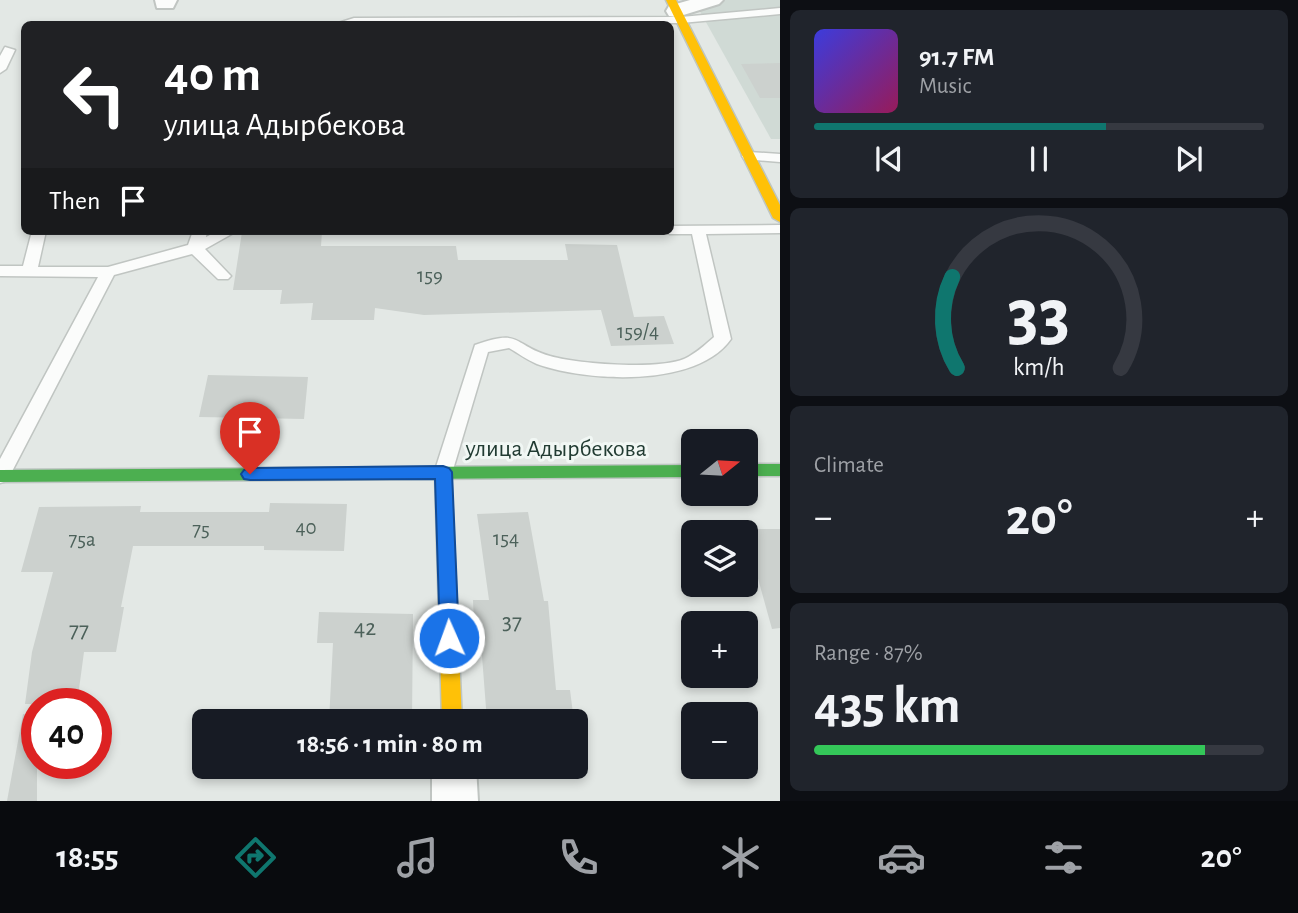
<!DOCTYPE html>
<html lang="en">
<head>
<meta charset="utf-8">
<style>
	body { margin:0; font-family:"Alegreya Sans",sans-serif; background:#20242c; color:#f1f3f6; height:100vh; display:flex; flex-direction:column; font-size:26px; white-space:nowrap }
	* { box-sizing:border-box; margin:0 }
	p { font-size:23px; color:#9ea1a6 }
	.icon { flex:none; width:38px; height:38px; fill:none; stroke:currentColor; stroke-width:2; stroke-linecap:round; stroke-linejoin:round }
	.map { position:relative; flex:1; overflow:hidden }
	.panel { display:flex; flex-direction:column; gap:10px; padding:10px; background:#0d0f14; width:518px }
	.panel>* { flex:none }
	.banner { position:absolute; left:21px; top:21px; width:653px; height:214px; border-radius:10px; box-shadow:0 4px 10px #0003; background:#202124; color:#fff; overflow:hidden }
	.needle { width:46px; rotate:72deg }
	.tools { position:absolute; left:681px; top:429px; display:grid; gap:14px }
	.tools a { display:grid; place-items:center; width:77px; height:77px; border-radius:10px; background:#171b24; box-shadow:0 4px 10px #0003; font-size:35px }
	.speed { position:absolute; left:21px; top:688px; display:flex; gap:14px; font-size:35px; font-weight:700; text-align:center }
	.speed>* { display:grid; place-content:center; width:91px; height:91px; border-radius:50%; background:#171b24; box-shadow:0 4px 10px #0003; line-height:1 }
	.speed .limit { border:10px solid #d22; background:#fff; color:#111 }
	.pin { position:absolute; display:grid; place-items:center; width:60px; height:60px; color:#fff; margin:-72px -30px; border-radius:50% 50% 50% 0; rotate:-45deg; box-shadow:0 0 7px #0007 }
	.pin .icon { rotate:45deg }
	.me { position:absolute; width:77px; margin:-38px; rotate:358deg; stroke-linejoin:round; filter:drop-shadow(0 0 5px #0008) }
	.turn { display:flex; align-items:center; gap:24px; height:147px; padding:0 28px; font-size:32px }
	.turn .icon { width:91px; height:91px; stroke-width:2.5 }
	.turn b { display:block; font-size:49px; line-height:60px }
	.then { display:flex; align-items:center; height:66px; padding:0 28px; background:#0003; gap:14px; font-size:26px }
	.big { font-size:52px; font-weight:700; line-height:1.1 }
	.panel .card { flex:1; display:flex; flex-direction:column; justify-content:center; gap:10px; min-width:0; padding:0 24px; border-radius:10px; background:#20242c }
	.panel .dial { align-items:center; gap:0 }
	.dial svg { height:182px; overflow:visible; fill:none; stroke:#363941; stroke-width:7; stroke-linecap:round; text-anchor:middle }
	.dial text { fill:#f1f3f6; stroke:none }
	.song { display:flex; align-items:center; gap:21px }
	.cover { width:84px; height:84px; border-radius:10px; background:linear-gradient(135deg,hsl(240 70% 55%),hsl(330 70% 35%)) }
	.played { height:7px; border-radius:4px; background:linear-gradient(90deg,#0f766e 65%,#363941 65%) }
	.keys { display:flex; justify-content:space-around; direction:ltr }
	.heat { display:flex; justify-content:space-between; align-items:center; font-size:38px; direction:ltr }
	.charge { height:10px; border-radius:5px; background:linear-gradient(90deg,#34c759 87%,#363941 0) }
	.trip { position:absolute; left:192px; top:709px; width:396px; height:70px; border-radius:10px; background:#171b24; box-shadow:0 4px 10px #0003; font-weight:700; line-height:70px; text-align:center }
	.dock { display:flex; height:112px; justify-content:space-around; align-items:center; background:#090b0e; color:#9ea1a6 }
	.dock .icon { width:49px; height:49px }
	.dock .selected { color:#0f766e }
	.dock b { font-size:32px; color:#f1f3f6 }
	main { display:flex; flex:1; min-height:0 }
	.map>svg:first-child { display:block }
	.built { fill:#d0dad5 }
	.building { fill:#ccd1ce }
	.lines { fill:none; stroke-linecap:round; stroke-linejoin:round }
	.lane-casing { stroke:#c0c5c2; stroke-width:3 }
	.street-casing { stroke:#c0c5c2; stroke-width:4 }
	.fast-casing { stroke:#bec6c2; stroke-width:3 }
	.slow-casing { stroke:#bec6c2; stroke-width:3 }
	.lane { fill:#fbfcfb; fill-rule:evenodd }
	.street { fill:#fbfcfb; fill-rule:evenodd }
	.fast { fill:#4caf50; fill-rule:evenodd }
	.slow { fill:#ffc107; fill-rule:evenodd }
	.route { fill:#1a73e8; stroke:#114b97; stroke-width:2 }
	.labels { text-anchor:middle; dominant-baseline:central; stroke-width:6; stroke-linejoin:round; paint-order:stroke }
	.number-label { font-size:21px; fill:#4c615a }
	.street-label { font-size:24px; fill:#213b32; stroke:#f1f7f4 }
	.near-number-label { font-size:24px; fill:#4c615a }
</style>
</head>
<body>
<main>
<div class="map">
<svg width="780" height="801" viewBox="0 0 780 801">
	<rect width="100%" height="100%" fill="#e3e8e5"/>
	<!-- built -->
	<path class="built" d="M720,0H780V139H771L697,6Z"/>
	<!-- building -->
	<path class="building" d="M780,63V98H760L741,64Z
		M242,232H322L321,246H456L458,260H568L565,244L617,245L634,317L664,316L674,344L611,346L601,310L424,315L375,308L374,320H311L313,303L280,304L282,290H233Z
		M208,375L308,377L304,419L199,417Z
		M270,503L347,504L344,551L264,550V546H133L121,607H124L116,652H84L77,704H25L32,652L53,572H21L39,507L141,506L140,512H269Z
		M528,512L544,601H548L556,690H570L574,721H487L481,643H475L473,600H489L477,514Z
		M746,529H780V628L772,629L757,575H749L746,563Z
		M319,612L413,614L412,721H329L333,643H317Z
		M23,714L37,715V801H7Z"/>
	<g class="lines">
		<defs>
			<path id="lane" d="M780,8V14L681,23L335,24L354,18L681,17Z
				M5,47L15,50L6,69L0,73V56Z
				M749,152L780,154V162L744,159L742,156Z
				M780,225V233L706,234L731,339C697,388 587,382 537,364C527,360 518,353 509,348L488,352L452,473L450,478H436L434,473L475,345C522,328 512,345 550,356C578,364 658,370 684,359C695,354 705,345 714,337L692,234H670L663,231H670V226Z
				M32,231H46L38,267H108L188,245L193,231H207L206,237L218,231H237L205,249L228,273L231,276L228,279H218L192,254L114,275L7,481L0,483V459L98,277L0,276V266H23Z"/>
			<path id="street" d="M155,0H177L173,8H157Z
				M690,0H723L719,4L677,17L669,16L666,11L669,6Z
				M432,766H476L478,801H432Z"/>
			<path id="fast" d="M746,464H780V476H746Z
				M693,465V477L0,482V470Z"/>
			<path id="slow" d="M666,0H676L780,205V222L773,218Z
				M443,467L449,469L451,473L462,721H442L435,473L437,469Z"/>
		</defs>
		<!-- lane casing -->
		<use href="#lane" class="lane-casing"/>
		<!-- street casing -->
		<use href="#street" class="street-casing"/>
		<!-- fast casing -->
		<use href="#fast" class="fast-casing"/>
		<!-- slow casing -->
		<use href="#slow" class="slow-casing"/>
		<!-- lane -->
		<use href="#lane" class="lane"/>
		<!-- street -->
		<use href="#street" class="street"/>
		<!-- fast -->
		<use href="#fast" class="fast"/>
		<!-- slow -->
		<use href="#slow" class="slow"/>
	</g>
	<!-- route -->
	<path class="route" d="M443,466L449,468L452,472L459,638L456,644L449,647L442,644L440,638L435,479L250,480L244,479L241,474L244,470L250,468Z"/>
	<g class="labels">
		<!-- number labels -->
		<g class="number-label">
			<text x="430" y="275">159</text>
			<text x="638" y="331">159/4</text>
			<text x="306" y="527">40</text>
			<text x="201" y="529">75</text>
			<text x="506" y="538">154</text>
			<text x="82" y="539">75а</text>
		</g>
		<!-- street labels -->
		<g class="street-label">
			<text x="556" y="449">улица Адырбекова</text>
		</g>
		<!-- near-number labels -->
		<g class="near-number-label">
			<text x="512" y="622">37</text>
			<text x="365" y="628">42</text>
			<text x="79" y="630">77</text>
		</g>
	</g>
</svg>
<div class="tools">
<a><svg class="needle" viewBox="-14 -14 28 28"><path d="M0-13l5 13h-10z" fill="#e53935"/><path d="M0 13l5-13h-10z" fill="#9ea1a6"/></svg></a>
<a><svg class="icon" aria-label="layers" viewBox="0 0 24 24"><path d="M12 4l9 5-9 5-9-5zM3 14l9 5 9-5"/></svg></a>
<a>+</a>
<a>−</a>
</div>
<div class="speed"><div class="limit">40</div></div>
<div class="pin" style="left:250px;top:474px;background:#d93025"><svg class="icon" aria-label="arrive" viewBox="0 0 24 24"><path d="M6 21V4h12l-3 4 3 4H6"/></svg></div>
<svg class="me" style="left:449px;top:638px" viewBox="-20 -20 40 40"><circle r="17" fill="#1a73e8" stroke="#fff" stroke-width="3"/><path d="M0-11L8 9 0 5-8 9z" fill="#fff"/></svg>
<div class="trip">18:56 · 1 min · 80 m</div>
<div class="banner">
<div class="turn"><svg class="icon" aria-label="left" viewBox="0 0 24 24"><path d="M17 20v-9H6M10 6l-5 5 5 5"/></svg><div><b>40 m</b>улица Адырбекова</div></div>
<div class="then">Then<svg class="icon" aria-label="arrive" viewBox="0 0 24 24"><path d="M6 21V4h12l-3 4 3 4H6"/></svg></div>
</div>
</div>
<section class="panel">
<div class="card">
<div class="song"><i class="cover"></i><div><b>91.7 FM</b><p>Music</p></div></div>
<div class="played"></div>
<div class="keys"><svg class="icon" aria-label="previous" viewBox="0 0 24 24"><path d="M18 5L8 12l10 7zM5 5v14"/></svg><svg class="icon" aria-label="pause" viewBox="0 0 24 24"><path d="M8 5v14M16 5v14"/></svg><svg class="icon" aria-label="next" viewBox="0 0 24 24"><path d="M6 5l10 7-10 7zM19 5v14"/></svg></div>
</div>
<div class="card dial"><svg viewBox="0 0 100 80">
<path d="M14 69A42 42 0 1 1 86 69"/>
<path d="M14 69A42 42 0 0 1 12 29" stroke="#0f766e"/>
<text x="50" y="56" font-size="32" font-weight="700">33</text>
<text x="50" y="72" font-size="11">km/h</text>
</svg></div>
<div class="card"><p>Climate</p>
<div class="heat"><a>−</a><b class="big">20°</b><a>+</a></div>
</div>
<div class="card"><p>Range · 87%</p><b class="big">435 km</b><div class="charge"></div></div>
</section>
</main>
<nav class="dock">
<b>18:55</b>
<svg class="icon selected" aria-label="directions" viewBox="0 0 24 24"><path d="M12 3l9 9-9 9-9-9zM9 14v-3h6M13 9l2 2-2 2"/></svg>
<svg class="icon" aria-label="music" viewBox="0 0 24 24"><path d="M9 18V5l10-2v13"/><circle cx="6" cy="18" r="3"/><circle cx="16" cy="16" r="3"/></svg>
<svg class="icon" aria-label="phone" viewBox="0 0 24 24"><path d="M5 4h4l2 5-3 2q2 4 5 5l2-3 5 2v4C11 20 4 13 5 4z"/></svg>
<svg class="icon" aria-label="climate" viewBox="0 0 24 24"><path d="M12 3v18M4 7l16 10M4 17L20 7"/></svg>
<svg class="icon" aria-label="car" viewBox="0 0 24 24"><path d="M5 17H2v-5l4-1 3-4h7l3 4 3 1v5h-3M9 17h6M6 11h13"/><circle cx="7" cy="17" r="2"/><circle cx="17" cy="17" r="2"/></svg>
<svg class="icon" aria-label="filters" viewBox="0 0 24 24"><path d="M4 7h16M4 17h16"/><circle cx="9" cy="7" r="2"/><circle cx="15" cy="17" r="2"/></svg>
<b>20°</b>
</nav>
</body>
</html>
